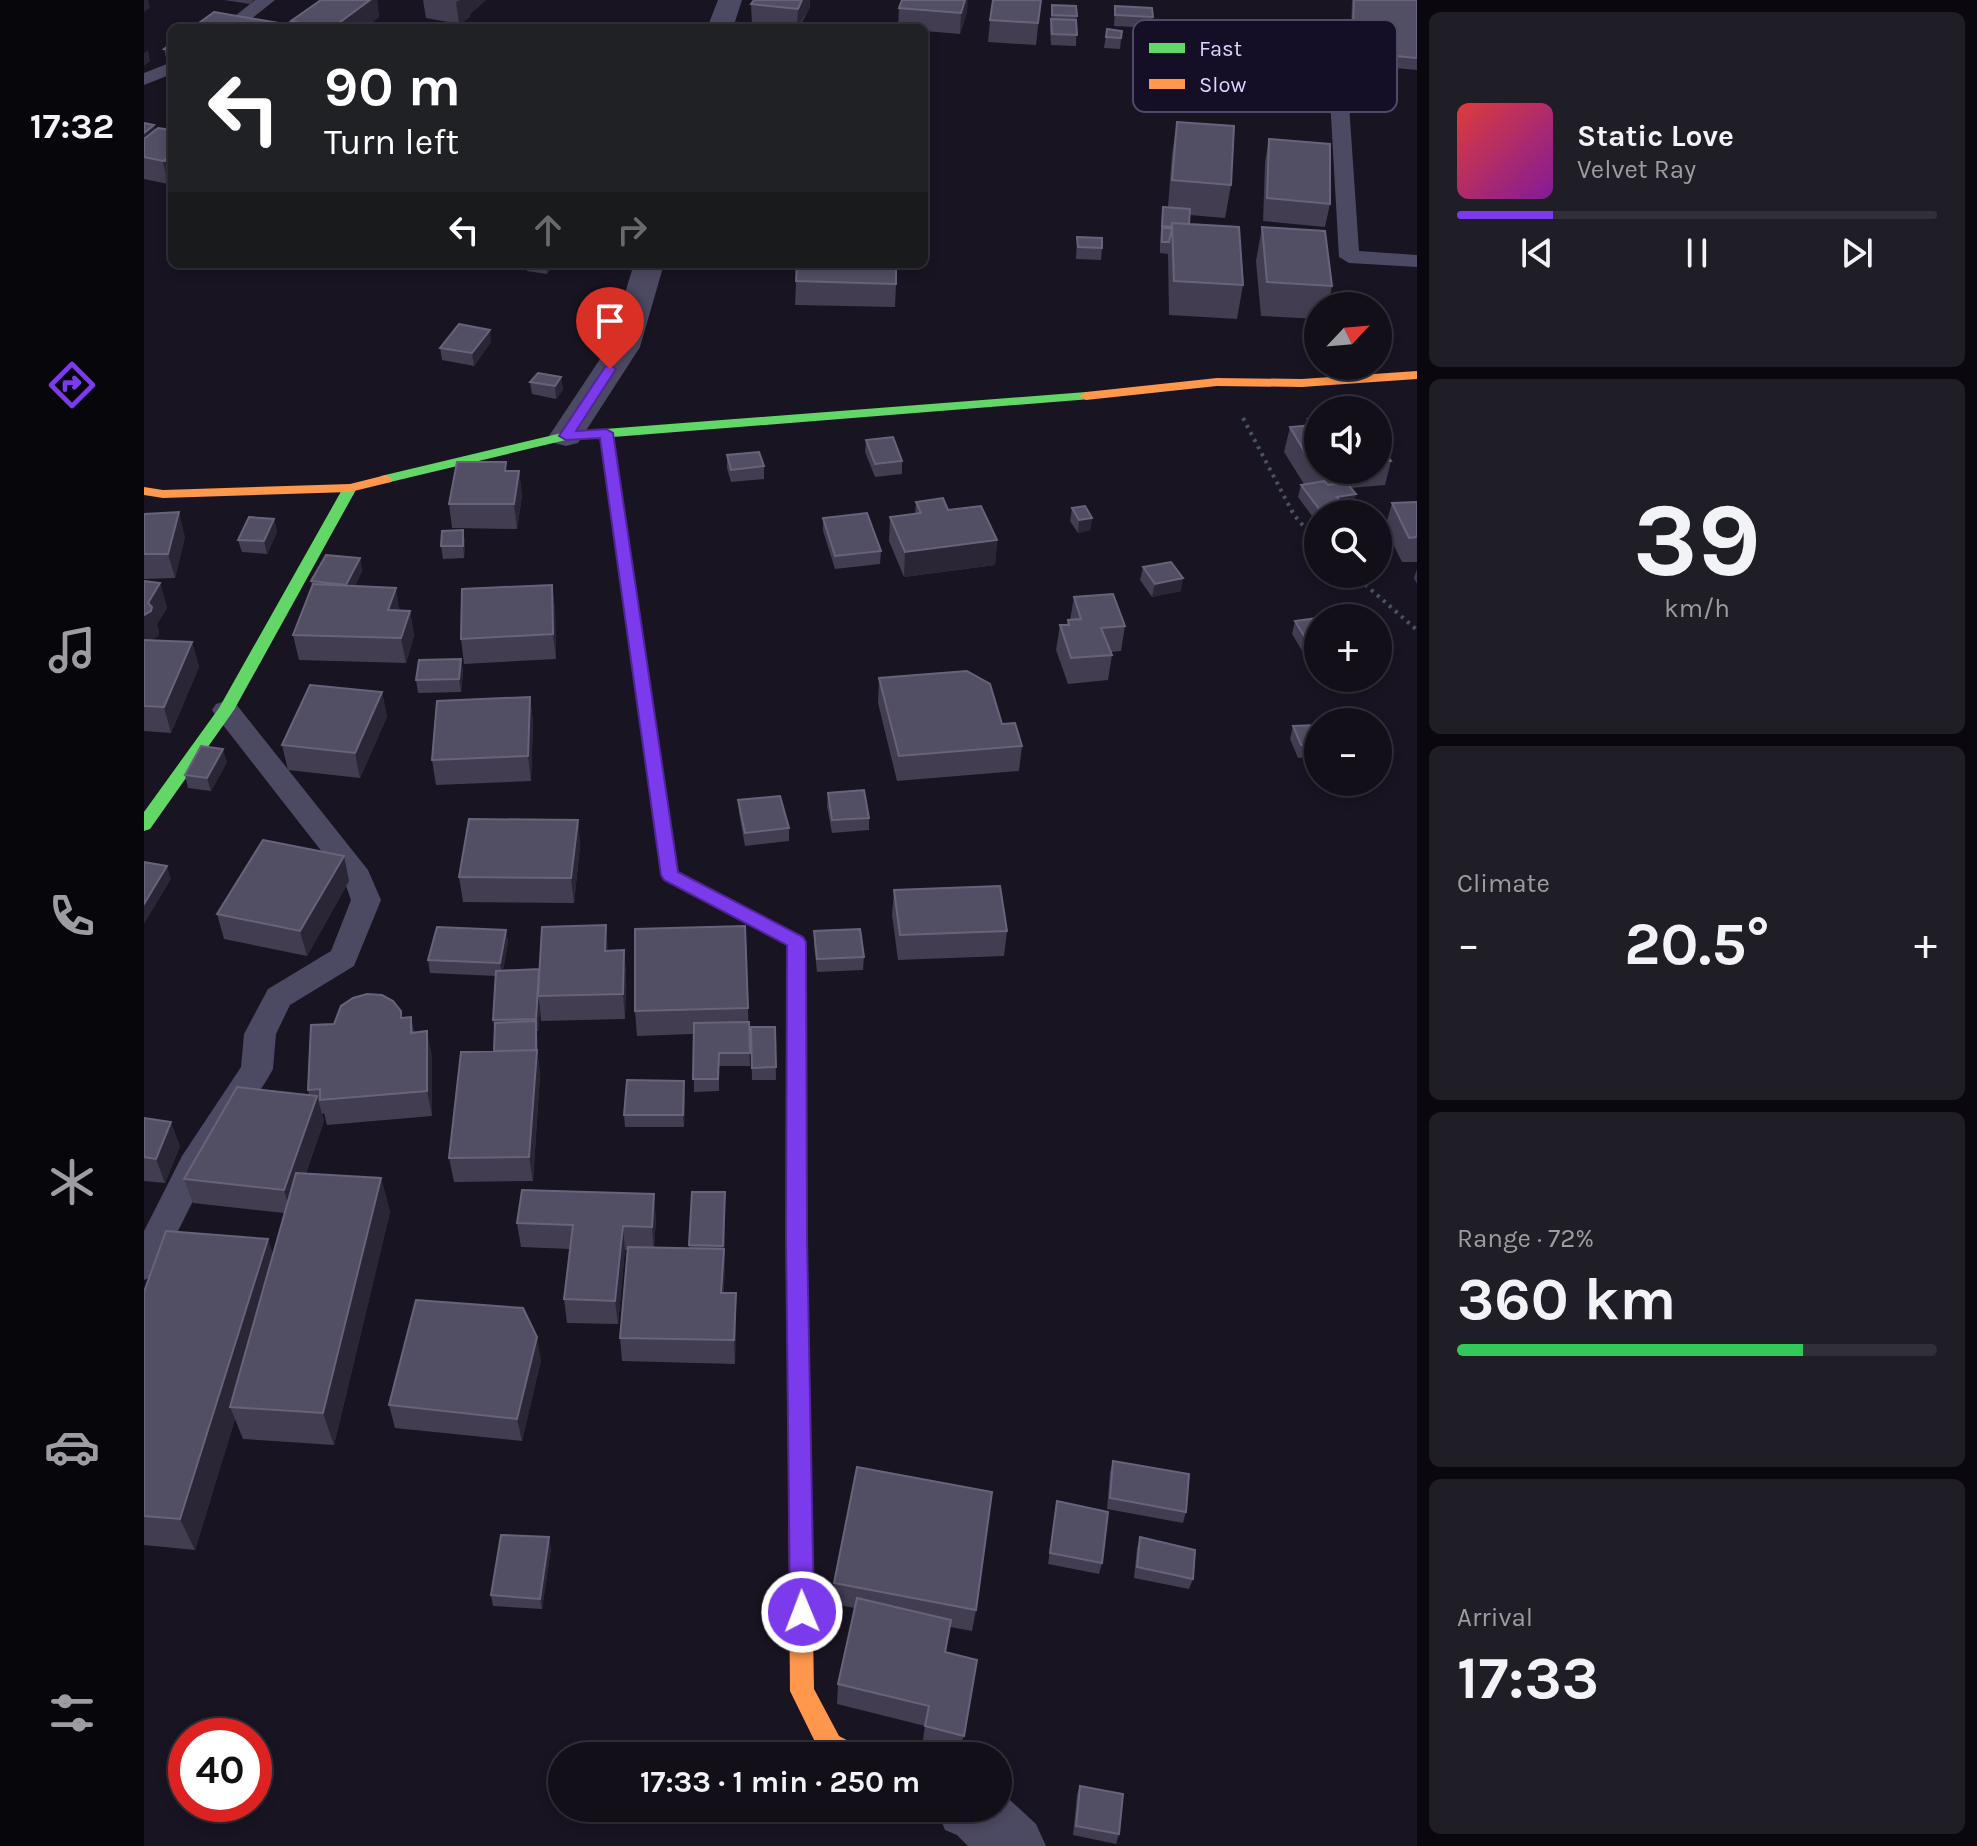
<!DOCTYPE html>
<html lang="en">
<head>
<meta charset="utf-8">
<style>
	body { margin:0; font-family:Karla,sans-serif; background:#1f1d26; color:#f1f3f6; height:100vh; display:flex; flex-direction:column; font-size:30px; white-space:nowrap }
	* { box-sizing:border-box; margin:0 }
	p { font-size:26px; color:#9c9ca2 }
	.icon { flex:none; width:44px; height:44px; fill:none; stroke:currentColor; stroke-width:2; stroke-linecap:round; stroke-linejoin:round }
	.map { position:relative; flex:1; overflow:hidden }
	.panel { display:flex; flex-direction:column; gap:12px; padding:12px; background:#0a080e; width:560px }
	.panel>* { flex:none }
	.hud { position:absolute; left:24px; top:24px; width:760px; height:244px; border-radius:12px; box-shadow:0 4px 12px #0003,0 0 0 2px #312f38; background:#202124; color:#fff; overflow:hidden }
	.needle { width:52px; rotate:64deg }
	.buttons { position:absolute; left:1160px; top:292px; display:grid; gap:16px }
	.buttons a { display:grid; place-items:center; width:88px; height:88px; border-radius:50%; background:#120f19; box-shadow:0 4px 12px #0003,0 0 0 2px #312f38; font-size:40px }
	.speed { position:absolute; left:24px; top:1718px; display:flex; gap:16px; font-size:40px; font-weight:700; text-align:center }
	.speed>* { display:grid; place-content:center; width:104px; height:104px; border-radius:50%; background:#120f19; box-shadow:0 4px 12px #0003,0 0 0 2px #312f38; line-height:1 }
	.speed .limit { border:12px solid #d22; background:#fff; color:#111 }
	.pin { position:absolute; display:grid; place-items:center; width:68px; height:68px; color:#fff; margin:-82px -34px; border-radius:50% 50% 50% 0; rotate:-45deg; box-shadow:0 0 8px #0007 }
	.pin .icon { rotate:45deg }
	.me { position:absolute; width:88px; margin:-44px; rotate:359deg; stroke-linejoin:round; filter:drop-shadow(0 0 6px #0008) }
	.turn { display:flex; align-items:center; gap:28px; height:168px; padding:0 24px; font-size:36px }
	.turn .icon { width:104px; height:104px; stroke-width:2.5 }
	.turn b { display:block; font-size:56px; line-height:68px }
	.lanes { display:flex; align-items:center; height:76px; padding:0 24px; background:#0003; justify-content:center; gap:40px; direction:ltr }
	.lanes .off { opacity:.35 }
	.big { font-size:60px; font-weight:700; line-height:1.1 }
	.panel .card { flex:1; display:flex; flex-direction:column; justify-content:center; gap:12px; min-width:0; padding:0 28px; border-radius:12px; background:#1f1d26 }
	.panel .dial { align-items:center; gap:0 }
	.dial b { font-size:104px; line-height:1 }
	.song { display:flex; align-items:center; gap:24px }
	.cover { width:96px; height:96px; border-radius:12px; background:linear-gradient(135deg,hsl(0 70% 55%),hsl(290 70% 35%)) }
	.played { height:8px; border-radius:4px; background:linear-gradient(90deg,#7c3aed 20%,#312f38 20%) }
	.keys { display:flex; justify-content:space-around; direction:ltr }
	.heat { display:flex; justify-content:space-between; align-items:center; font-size:44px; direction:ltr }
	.charge { height:12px; border-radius:6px; background:linear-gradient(90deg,#34c759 72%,#312f38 0) }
	.trip { position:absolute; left:404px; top:1742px; width:464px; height:80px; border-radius:40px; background:#120f19; box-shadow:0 4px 12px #0003,0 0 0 2px #312f38; font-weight:700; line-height:80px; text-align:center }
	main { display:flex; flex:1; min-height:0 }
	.tabs { display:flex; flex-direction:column; width:144px; justify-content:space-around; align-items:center; background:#07060a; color:#9c9ca2 }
	.tabs .icon { width:56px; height:56px }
	.tabs .selected { color:#7c3aed }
	.tabs b { font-size:36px; color:#f1f3f6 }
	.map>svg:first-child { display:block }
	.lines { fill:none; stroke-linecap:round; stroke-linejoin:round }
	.path { stroke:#475363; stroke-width:4; stroke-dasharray:3 5; stroke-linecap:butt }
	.lane { fill:#4c4962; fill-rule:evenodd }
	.street { fill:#4c4962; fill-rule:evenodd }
	.fast { fill:#63d668; fill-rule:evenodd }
	.slow { fill:#ff974d; fill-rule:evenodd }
	.wall { fill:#423d50 }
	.shaded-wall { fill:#2a2635 }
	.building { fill:#524e63; stroke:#68637b; stroke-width:2 }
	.route { fill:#7c3aed; stroke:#51269a; stroke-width:2 }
	.key { fill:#150e27; stroke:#514968; stroke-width:2 }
	.key-label { font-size:22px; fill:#ddd4ff }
</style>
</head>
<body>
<main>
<nav class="tabs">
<b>17:32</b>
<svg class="icon selected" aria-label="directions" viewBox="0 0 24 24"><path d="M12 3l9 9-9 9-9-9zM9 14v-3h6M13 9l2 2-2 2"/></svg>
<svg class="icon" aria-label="music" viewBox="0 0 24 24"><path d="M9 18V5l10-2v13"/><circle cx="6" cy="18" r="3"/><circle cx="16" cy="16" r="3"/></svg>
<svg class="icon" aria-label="phone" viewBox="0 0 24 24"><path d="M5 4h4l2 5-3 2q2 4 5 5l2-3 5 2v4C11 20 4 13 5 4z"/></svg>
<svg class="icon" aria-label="climate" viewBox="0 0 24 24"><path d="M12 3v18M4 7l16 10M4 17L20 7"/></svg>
<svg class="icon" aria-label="car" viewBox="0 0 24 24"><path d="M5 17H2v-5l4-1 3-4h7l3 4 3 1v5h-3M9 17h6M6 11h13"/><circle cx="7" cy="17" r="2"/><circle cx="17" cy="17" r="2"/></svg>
<svg class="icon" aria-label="filters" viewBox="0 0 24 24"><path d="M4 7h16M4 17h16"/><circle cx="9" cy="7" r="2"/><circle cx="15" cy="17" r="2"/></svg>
</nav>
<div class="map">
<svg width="1273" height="1846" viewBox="0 0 1273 1846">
	<rect width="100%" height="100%" fill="#181421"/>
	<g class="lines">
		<!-- path -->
		<path class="path" d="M1099,418L1150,515L1174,543
			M1209,574L1273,630"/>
		<!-- lane -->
		<path class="lane" d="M111,0H131L96,28H76Z
			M1192,41L1201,46L1215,251L1273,255V267L1205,263L1195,257L1183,46Z
			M28,62V74L0,85V73Z
			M82,701L92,704L224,870L237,900L210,966L146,1005L132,1034L129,1069L124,1078L62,1175L12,1275L0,1280V1231L38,1156L97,1067L100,1034L124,989L187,951L207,900L200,880L72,716L68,710L72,704Z"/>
		<!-- street -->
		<path class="street" d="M574,0H598L589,28H563Z
			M490,264H520L496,347L434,443L422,446L410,443L405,436L464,347Z
			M854,1789L892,1824L902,1846H824L813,1835L801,1830L792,1808H854Z"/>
		<!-- fast -->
		<path class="fast" d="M942,392L949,396L947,399L469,437L534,872L658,937L661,942L662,1237L659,1243L652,1246L645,1243L642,1237L643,945L520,879L517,875L456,438L422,440L242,483L235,479L237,476L422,432Z
			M206,484L213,488L90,710L6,829L0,831V812L75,708L199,488Z"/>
		<!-- slow -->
		<path class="slow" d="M1273,371V379L1158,387L1073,386L942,400L935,396L942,392L1073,378L1158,379Z
			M242,475L249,479L247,482L206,492L19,498L0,495V487L19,490L206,484Z
			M652,1228L659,1231L662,1237L670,1689L695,1736L716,1747L720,1756L677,1754L646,1691L642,1237L645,1231Z"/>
	</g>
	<!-- wall -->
	<path class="wall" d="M80,0H110L106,4Z
		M177,0H233L235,17L221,28H48L148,25L147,21Z
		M279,0H342L326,14V17L315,24L282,18Z
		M610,0H666V7L655,28H632L608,25L607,4Z
		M897,0L892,45L844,42L846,20Z
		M1208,0H1273V70L1206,64Z
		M908,5L933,16L932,46L907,45L906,30Z
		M971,6L1009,17L1007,28L970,26Z
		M755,8L823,12L816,34L780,31V28H754Z
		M963,29L978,31L976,49L960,48Z
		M28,43V80H27L20,49Z
		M1033,122L1087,185L1081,218L1046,215L1045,224L1099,285L1093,319L1025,315L1024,254L1016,253V240L1019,207H1024L1028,154Z
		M0,123L12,130H28V184L27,182L24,184L0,179Z
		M1125,139L1186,204L1181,227L1119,221L1121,162Z
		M1118,227L1188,286L1184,306H1174V319L1117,316L1112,261Z
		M933,237L958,248L957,260L932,259Z
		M383,264H410L403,274L383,271Z
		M652,281L752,284L751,307L651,305Z
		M347,342L330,366L298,360L296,348Z
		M417,377L419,390L412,399L388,394L386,382Z
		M1174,418V470H1234V440L1247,461L1241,485L1207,488L1212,494L1208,507L1201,508L1206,514H1174V524L1154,497L1157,485L1160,484L1140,452L1146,427L1163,426L1164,419Z
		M722,440L758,461V474L731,477L721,452Z
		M583,455L620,466V479L587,482L583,468Z
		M363,471H375L378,496L373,529L308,528L305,504Z
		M772,502L804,510L853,540L851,565L760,577L745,541L746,517L771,514Z
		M1273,502V562H1258L1241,528L1248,503Z
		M928,508L948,518L946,530L934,533L926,521Z
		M0,514L41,537L31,578L0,579Z
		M679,518L737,551L736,564L691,569L679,531Z
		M130,519L133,532L123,554L98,552L94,540Z
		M319,530L321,543L320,558L299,559L297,546Z
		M216,558L218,571L211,586L255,610L266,611L270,636L262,663L155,660L149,635L168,586L167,581Z
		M999,567L1037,591L1008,597L996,580Z
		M1273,569V584L1270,578Z
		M0,581L16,583L23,608L13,624L15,632L14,636L7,640L48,642L55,667L27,733L0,731Z
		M408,585L411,610L412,659L320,664L317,639Z
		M930,597L981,626L977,651L966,652L968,655L964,680L924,684L912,650L916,625H923L924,620H926Z
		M1174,618V672H1171L1148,634L1151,621Z
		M317,659L319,672L317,692L274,693L272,680Z
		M735,678L858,724L878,746L875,771L753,781L734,703Z
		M238,692L243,717L216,778L144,770L138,745Z
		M386,697L389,722L387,781L292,785L288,760Z
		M1174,725V756L1154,758L1146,739L1149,726Z
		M83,762L67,791L44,788L41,775Z
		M684,793L725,818V830L688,833L683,806Z
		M594,800L645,828V841L601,846L595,813Z
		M434,820L436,846L430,903L319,902L315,877Z
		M200,856L205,881L163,956L80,939L73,914Z
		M750,890L863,931L860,956L754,960L748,915Z
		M601,926L606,1066H575V1091L550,1092L549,1034L493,1036L491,1011Z
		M362,930L364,943L359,970L395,969L464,951L480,950L482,975L481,1019L397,1021L396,1007L394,1031H393L394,1057L396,1075L389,1181L310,1182L305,1158L350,1051L351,1033L349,1020L352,976L286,973L284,960Z
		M670,931L720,957L719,970L673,972L670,944Z
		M257,1011L258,1018L267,1017L270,1032L288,1056V1116L183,1125L180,1113L178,1114L180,1121L162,1173L237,1178L246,1212L190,1445L99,1439L91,1419L51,1550L0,1545V1292L124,1239L129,1255L140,1213L49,1203L40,1179L165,1095L164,1090L190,1024Z
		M607,1027H631L632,1080H608Z
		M541,1094L540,1127H481L480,1115Z
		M0,1118L36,1146L21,1183L0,1181Z
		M548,1192H581L580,1293L592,1317L591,1364L478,1361L476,1338L483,1250H481L474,1324L423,1323L420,1299L426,1249L377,1247L373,1223L512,1218L510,1247L545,1248Z
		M397,1360L378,1441L251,1428L245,1405Z
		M969,1461L1042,1512L1039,1523L963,1509L966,1472Z
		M913,1501L958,1563L955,1574L904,1564Z
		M996,1537L1049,1579L1045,1589L990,1578L993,1548Z
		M407,1548L398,1609L349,1606L347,1595Z
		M690,1583L832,1610L828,1631L806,1627L802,1652L833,1660L816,1755L778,1746L781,1726L693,1704L694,1684L711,1608L689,1604Z
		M936,1786L975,1834L972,1844L929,1835L933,1795Z"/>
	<!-- shaded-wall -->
	<path class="shaded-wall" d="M0,0H4L6,8L0,12Z
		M221,0H233L235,17L221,28H188Z
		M316,0H342L326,14V17L315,24L312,2Z
		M658,0H666V7L653,28L654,9Z
		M821,0H824L823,12L816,34L817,13Z
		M4,50L6,61L0,66V53Z
		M10,125L16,147L0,157V133Z
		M28,154V162L22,161L27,182L24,184L19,161Z
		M402,264H410L403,274Z
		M346,330L347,342L330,366L328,353Z
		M417,377L419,390L412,399L411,386Z
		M375,471L378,496L373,529L370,504Z
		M1212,494L1208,507L1190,510L1193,497Z
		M35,512L41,537L31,578L24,554Z
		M948,518L946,530L934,533L935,520Z
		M130,519L133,532L123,554L120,541Z
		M319,530L321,543L320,558L319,546Z
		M853,540L851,565L760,577L761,552Z
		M216,558L218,571L205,598L202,585Z
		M1039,578L1037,591L1008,597L1011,584Z
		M16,583L23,608L13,624L15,632L14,636L3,642L0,647V615L4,603Z
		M408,585L411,610L412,659L409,634Z
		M252,588L256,613L244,610Z
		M266,611L270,636L262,663L257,638Z
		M48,642L55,667L27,733L20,707Z
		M317,659L319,672L317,692L315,679Z
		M238,692L243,717L216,778L211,753Z
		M386,697L389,722L387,781L384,756Z
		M79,749L83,762L67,791L63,778Z
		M434,820L436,846L430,903L427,878Z
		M200,856L205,881L163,956L156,931Z
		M23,866L27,879L0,924V904Z
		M462,925L464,950L461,951Z
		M362,930L364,943L358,976L356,963Z
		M480,950L482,975L481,1019L479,994Z
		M395,969L394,996L396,1007L394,1031L392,1019Z
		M392,1021L393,1033L394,1057L396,1075L389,1181L385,1157Z
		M283,1031L288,1056V1116L283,1091Z
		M540,1081L541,1094L540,1127L539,1115Z
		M173,1096L180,1121L147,1214L140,1190Z
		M27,1122L36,1146L21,1183L12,1159Z
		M237,1178L246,1212L190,1445L179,1413Z
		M581,1192V1272L578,1316L577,1293Z
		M510,1194L512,1218L510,1251L508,1227Z
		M479,1226L481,1250L474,1324L471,1301Z
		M124,1239L135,1273L86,1407L91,1419L51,1550L36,1519Z
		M592,1293V1317L591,1364L590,1340Z
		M393,1337L397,1360L378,1441L373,1419Z
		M405,1537L407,1548L398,1609L396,1599Z"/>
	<!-- building -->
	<path class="building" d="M177,0H226L188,28H181L147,21Z
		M610,0H658L654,9L607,4Z
		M758,0H821L817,13L755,8Z
		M849,0H897L894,23L846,20Z
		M1210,0H1273V58L1208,52Z
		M908,5L932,6L933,16L908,15Z
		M971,6L1008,8L1009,17L971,15Z
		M70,12L158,27L156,28H48Z
		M907,19L932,20L933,35L908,34Z
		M963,29L978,31L977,38L962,37Z
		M28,43V50L20,49Z
		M1033,122L1090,126L1087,185L1028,180Z
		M0,123L10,125L0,133Z
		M14,128L28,130V154L19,161L0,157V139Z
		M1125,139L1186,144V204L1123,198Z
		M28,156V162L22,161Z
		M1019,207L1046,209L1045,224L1028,223V227L1018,226Z
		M1028,223L1095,227L1099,285L1030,281Z
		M1118,227L1181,231L1188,286L1123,282Z
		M1018,228H1028L1025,242H1018Z
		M933,237L958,238V248L934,247Z
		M653,264H752V284L652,281Z
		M315,324L346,330L328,353L296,348Z
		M394,373L417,377L411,386L386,382Z
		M1174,418V467L1170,468L1146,427L1169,425L1164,419Z
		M749,437L758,461L731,464L722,440Z
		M1234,440L1247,461L1234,462Z
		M615,452L620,466L587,470L583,455Z
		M313,462H362L361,471H375L370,504H305Z
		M1180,481L1184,485L1202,482L1212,494L1193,497L1206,514H1179L1157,485Z
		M799,498L804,510L837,506L853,540L761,552L746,517L777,513L772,502Z
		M1273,502V537L1265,538L1248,503Z
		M941,506L948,518L935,520L928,508Z
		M35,512L24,554H0V514Z
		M723,513L737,551L691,556L679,518Z
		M105,517L130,519L120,541L94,540Z
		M319,530V546H297L298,531Z
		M182,555L216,558L202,585L167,581Z
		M1027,562L1039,578L1011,584L999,567Z
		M0,581L16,583L4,603L8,607L7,611L0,615Z
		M169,584L252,588L244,610L266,611L257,638L149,635Z
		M408,585L409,634L317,639L318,589Z
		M969,594L981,626L957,628L968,655L927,658L916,625H925L924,620L937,619L930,597Z
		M1193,616L1195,618H1176Z
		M1174,618V659L1151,621Z
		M0,640L48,642L20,707L0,706Z
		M317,659L315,679L272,680L275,660Z
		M823,671L846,684L858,724L871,723L878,746L755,756L735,678Z
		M166,685L238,692L211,753L138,745Z
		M386,697L384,756L288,760L293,701Z
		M1174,725V744L1157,745L1149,726Z
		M57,746L79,749L63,778L41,775Z
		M720,790L725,818L688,820L684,793Z
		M636,796L645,828L601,833L594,800Z
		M325,819L434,820L427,878L315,877Z
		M119,840L200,856L156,931L73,914Z
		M0,862L23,866L0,904Z
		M856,886L863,931L756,935L750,890Z
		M462,925L461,951L480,950L479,994L394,996L398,927Z
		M601,926L604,1008L491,1011V929Z
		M293,927L362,930L356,963L284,960Z
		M716,929L720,957L673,959L670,931Z
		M395,969L392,1019L349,1020L352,971Z
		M223,994L238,995L249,1001L257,1011V1018L267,1017V1033L283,1031V1091L176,1100V1089L164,1090L167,1025L190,1024L197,1006L209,998Z
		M392,1021V1050L350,1051L351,1023Z
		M605,1022L606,1053H575L574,1079H549L550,1023Z
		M607,1027H631L632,1067L608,1068Z
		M393,1050L385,1157L305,1158L317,1052Z
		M483,1080L540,1081L539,1115H480Z
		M93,1087L173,1096L140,1190L40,1179Z
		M0,1118L27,1122L12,1159L0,1157Z
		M152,1173L237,1178L179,1413L86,1407Z
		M378,1190L510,1194L508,1227L479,1226L471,1301L420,1299L429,1225L373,1223Z
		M548,1192H581L579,1246L545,1245Z
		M22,1231L124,1239L36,1519L0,1516V1292Z
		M484,1247L580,1249L577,1293H592L590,1340L476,1338Z
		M272,1300L379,1308L393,1337L373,1419L245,1405Z
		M969,1461L1045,1474L1042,1512L966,1498Z
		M713,1467L848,1492L832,1610L690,1583Z
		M913,1501L964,1512L958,1563L906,1553Z
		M357,1535L405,1537L396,1599L347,1595Z
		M996,1537L1051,1550L1049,1579L993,1567Z
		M713,1598L807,1620L801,1652L833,1660L820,1736L781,1726L785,1706L694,1684Z
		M936,1786L979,1794L975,1834L932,1826Z"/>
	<!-- route -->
	<path class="route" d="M466,365L472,369L432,431L462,429L469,433L534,872L659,937L662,942L663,1236L670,1612L666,1620L658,1624L649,1620L646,1612L642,1236L643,945L520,880L517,875L456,438L422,440L415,436L461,367Z"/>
	<!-- legend -->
	<rect x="989" y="20" width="264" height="92" rx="12" class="key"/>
	<rect x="1005" y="43" width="36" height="10" fill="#63d668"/>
	<rect x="1005" y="79" width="36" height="10" fill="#ff974d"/>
	<g class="key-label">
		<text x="1055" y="56">Fast</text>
		<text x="1055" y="92">Slow</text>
	</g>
</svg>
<div class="buttons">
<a><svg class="needle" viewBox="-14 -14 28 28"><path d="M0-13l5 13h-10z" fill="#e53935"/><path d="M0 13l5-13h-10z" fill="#9c9ca2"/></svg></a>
<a><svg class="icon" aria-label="sound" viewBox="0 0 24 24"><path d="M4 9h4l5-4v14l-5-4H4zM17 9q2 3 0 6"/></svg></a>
<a><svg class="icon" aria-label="search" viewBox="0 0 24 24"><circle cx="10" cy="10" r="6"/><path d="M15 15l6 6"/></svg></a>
<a>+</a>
<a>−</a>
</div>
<div class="speed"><div class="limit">40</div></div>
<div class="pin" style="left:466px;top:369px;background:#d93025"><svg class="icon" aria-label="arrive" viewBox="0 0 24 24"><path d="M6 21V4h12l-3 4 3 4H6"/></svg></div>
<svg class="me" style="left:658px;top:1612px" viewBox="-20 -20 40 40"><circle r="17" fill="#7c3aed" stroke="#fff" stroke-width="3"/><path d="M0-11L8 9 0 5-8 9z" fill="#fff"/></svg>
<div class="trip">17:33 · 1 min · 250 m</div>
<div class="hud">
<div class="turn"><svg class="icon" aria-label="left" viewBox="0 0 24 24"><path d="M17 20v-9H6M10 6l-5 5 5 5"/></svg><div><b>90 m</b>Turn left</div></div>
<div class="lanes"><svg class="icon" aria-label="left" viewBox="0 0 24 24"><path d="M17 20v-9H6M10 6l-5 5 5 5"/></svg><svg class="icon off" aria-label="ahead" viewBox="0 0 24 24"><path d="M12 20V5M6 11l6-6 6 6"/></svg><svg class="icon off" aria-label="right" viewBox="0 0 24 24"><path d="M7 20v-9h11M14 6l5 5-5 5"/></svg></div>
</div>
</div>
<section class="panel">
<div class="card">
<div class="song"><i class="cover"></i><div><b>Static Love</b><p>Velvet Ray</p></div></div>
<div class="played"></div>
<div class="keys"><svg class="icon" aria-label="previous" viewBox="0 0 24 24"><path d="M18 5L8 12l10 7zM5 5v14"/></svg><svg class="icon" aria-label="pause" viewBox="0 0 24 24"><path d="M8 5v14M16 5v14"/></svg><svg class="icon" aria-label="next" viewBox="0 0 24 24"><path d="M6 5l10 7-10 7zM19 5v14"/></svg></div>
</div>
<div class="card dial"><b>39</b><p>km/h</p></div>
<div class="card"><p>Climate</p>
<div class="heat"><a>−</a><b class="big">20.5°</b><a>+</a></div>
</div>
<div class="card"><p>Range · 72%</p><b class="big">360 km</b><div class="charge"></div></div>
<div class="card"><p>Arrival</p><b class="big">17:33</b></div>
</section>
</main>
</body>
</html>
